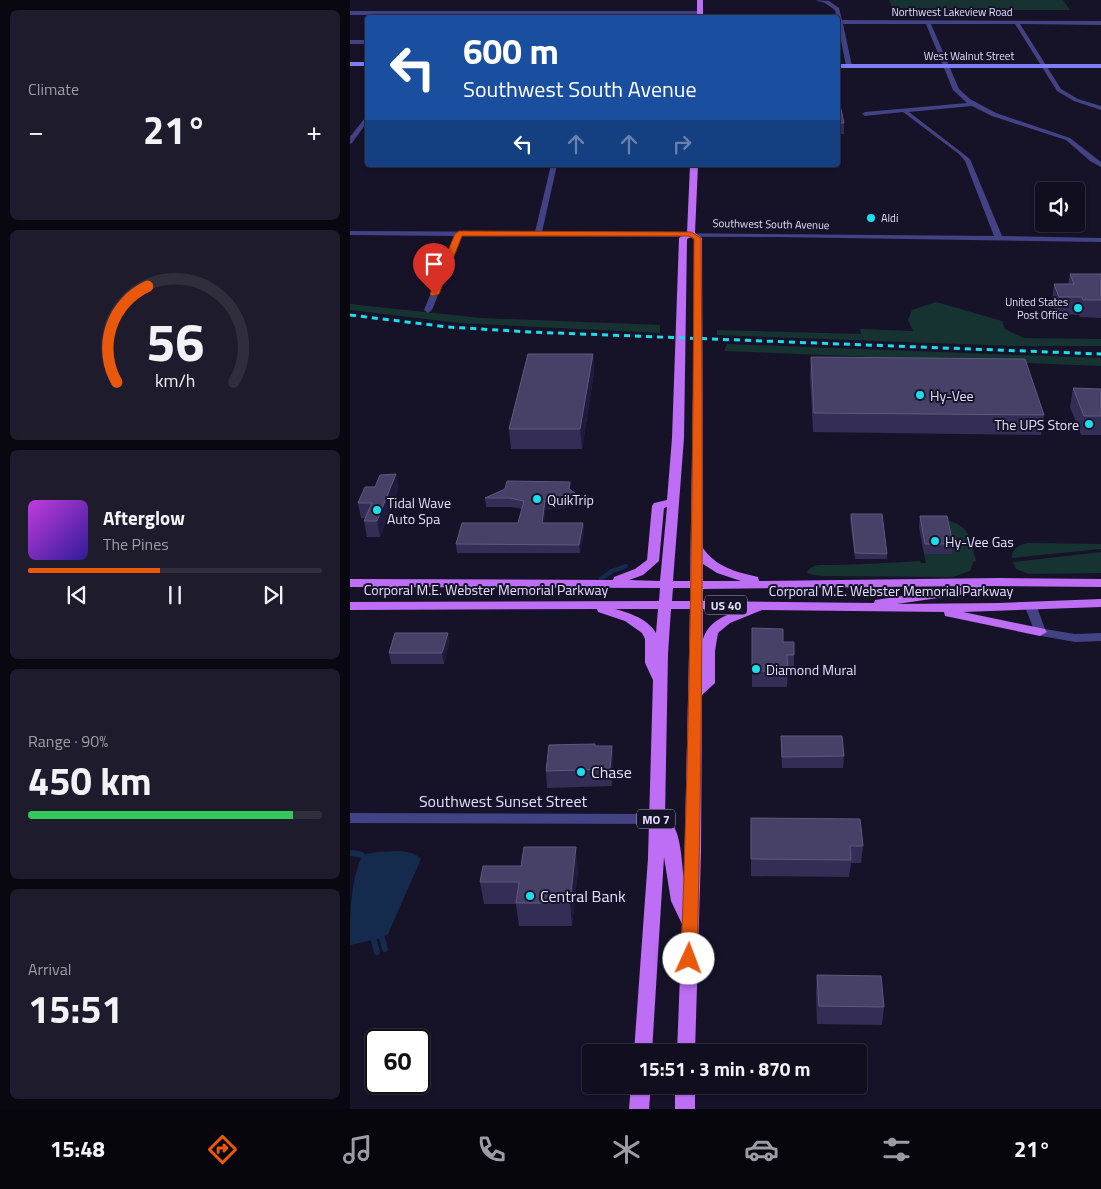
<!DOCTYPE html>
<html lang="en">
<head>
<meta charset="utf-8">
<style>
	body { margin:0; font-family:"Titillium Web",sans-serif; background:#1e1c2c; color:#f1f3f6; height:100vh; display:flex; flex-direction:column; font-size:19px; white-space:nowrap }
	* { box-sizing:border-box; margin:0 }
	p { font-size:16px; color:#9c9ca4 }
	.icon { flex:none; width:28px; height:28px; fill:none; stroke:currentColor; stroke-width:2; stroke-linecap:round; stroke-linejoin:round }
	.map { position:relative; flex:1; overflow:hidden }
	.sheet { display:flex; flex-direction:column; gap:10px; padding:10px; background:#090811; width:350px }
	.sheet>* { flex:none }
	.hud { position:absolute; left:15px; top:15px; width:475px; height:152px; border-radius:5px; box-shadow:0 1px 4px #0004,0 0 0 1px #302e3d; background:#1a4fa0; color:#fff; overflow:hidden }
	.fabs { position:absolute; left:685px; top:182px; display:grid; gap:10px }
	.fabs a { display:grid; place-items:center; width:50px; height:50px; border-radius:5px; background:#100e1f; box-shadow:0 1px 4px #0004,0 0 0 1px #302e3d; font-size:25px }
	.speed { position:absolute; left:15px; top:1029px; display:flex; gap:10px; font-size:25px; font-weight:700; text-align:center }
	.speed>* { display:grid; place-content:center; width:65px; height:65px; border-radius:50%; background:#100e1f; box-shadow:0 1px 4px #0004,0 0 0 1px #302e3d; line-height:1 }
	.speed .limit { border:2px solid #111; border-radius:8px; background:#fff; color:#111 }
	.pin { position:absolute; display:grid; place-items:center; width:42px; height:42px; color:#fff; margin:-51px -21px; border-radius:50% 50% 50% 0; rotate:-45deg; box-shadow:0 0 5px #0007 }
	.pin .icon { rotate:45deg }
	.me { position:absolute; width:55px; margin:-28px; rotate:2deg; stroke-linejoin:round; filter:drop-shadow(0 0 4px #0008) }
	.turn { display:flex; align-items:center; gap:18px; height:105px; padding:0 15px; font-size:22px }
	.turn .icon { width:65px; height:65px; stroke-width:2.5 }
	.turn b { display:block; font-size:35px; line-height:42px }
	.lanes { display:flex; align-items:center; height:48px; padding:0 15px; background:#0003; justify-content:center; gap:25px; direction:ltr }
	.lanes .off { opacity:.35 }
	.big { font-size:38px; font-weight:700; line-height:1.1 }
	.sheet .widget { flex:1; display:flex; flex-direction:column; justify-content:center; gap:8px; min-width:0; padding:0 18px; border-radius:8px; background:#1e1c2c }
	.sheet .dial { align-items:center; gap:0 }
	.dial svg { height:130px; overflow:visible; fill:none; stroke:#302e3d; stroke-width:7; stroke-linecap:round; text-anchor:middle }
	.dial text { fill:#f1f3f6; stroke:none }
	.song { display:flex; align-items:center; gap:15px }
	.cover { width:60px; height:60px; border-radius:8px; background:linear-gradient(135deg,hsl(290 70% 55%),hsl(250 70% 35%)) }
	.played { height:5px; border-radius:2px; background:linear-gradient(90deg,#ea580c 45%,#302e3d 45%) }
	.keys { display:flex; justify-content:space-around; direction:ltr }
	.heat { display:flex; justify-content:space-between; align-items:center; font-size:28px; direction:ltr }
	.charge { height:8px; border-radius:4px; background:linear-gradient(90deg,#34c759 90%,#302e3d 0) }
	.trip { position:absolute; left:232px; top:1044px; width:285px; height:50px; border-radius:5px; background:#100e1f; box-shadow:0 1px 4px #0004,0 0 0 1px #302e3d; font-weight:700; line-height:50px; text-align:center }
	.tab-bar { display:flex; height:80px; justify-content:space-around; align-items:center; background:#06060c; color:#9c9ca4 }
	.tab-bar .icon { width:35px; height:35px }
	.tab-bar .current { color:#ea580c }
	.tab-bar b { font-size:22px; color:#f1f3f6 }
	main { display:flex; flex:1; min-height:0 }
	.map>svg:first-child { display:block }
	.green { fill:#163331 }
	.water { fill:#142b4d }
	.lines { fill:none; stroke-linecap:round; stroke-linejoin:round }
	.stream-far1 { stroke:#142b4d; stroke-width:4.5 }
	.stream { stroke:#142b4d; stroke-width:6 }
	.street { fill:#424285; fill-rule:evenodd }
	.secondary { fill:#7d7df5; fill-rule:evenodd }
	.primary { fill:#bd6ef4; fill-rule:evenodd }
	.rail { stroke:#19dfed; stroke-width:3; stroke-dasharray:6 5; stroke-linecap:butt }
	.wall { fill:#342d56 }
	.shaded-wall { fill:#201b3c }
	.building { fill:#474067; stroke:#5f597f }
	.route { fill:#ea580c; stroke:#983908 }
	.poi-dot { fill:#19dfed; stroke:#161329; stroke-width:2 }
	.labels { text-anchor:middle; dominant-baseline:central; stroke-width:4; stroke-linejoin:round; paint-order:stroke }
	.far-street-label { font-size:11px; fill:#e1defc; stroke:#161329 }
	.far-poi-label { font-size:11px; fill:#e1defc; stroke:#161329; text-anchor:start }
	.shield { fill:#161329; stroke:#a4a1bd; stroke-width:1 }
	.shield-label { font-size:12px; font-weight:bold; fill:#e1defc }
	.poi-label { font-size:14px; fill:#e1defc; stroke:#161329; text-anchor:start }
	.street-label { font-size:14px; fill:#e1defc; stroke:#161329 }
	.near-poi-label { font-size:16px; fill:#e1defc; stroke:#161329; text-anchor:start }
	.near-street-label { font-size:16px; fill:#e1defc; stroke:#161329 }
</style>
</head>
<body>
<main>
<section class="sheet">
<div class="widget"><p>Climate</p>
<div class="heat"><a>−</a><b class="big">21°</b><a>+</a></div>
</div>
<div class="widget dial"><svg viewBox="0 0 100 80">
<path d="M14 69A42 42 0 1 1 86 69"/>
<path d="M14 69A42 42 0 0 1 33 10" stroke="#ea580c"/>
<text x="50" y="56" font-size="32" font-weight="700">56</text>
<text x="50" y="72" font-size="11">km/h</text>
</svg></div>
<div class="widget">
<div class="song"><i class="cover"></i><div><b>Afterglow</b><p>The Pines</p></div></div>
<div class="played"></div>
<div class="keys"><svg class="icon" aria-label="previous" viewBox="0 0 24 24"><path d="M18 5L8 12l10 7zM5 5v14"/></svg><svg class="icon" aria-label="pause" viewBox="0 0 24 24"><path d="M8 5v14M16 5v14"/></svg><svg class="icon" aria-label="next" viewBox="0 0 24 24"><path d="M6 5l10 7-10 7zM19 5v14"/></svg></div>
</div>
<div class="widget"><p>Range · 90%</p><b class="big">450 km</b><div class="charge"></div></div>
<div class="widget"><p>Arrival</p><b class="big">15:51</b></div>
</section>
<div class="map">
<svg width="751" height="1109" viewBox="0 0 751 1109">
	<rect width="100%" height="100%" fill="#161329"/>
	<!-- green -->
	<path class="green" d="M539,0H713L720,10H543Z
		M586,302L652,321L655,329L674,338L751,339V346H665L367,335V330L511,334L510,329L563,331L558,320L562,310Z
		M0,304L131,318L310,325V333L110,323L0,310Z
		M377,344L751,358V366L374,351Z
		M591,519C621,525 619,535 626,561L623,562L620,571L603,577L471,576L459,574L457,572C459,568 465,565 470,565C503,565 537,563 570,561L571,563H576L574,554Z
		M677,543L751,544V549L662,558C661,549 669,545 677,543Z
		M751,552V573L679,574L666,569L663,562Z"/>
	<!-- water -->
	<path class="water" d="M27,852C41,852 61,848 71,859L38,934L32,938L0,945C0,914 0,884 12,855Z"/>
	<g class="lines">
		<!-- stream-far1 -->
		<path class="stream-far1" d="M251,579L262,571L276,566"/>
		<!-- stream -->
		<path class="stream" d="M2,853L12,855
			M32,938L35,949
			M24,940L27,952"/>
		<!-- street -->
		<path class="street" d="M465,0L479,1L489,8L492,20L751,21V25L670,24L711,89L728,99L751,106V110L724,101L707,91L665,24H581L609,89L620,99L646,113L720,138L751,162V167L740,161L716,140L642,116L622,106L559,112L620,159L652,236L751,238V242L429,237L112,236L82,310L78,313L74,310L104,236L0,235V231L185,232L201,165H207L192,232L644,236L615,161L609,154L553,112L515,116L512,114L515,112L617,103L603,90L576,24H493L502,66L499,68L496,66L485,10L475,3Z
			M0,11H350L353,13L350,15H0Z
			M0,40H18V44H0Z
			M18,114V121L2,143L0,144V137Z
			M681,603L687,607L695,629L725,634L751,633V641L725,642L686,635L675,607Z
			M0,813L306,814L311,815L313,819L311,823L306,824L0,823Z"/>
		<!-- secondary -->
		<path class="secondary" d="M0,62H18V66H0Z
			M488,64H751V68H488Z"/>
		<!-- primary -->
		<path class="primary" d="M347,0H353V18H347Z
			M340,165H348L345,233L352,238L353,548C366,567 386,572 408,577L409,581L650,578L751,579V587L636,586L637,588L636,591L547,604L649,603L751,599V607L613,612L695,629L697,632L690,636L600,617L595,616L594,612L412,610L380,623L368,633L365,651V683L352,695L351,853L345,1052H327L332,924L321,901L314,857L302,1052H284L298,858L303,680L295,663V639L292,633L275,621L248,612L247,609L0,610V602L309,601L310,588L0,587V579L263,580L264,577L285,569L297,560L302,506L304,503L317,500L322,438L329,238L337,233ZM341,237L344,239L345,273L340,581H323L334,438L337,239ZM317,507L310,581L279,580L293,575L309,561L314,508ZM353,564L367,573L391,581H353ZM620,586L525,600L524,603L353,601V589ZM323,588H340V601H322ZM265,609H308L306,633C298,619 280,613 265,609ZM321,609H340L334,879C331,861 332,826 315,817L318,654ZM353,609L390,610C374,616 359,621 353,639Z
			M281,1085H301L299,1109H279Z
			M325,1085H345V1109H325Z"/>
		<!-- rail -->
		<path class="rail" d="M0,315L98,327L180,332L751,354"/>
	</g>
	<!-- wall -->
	<path class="wall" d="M488,96L494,123V134H488Z
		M720,274H751V318L730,317L729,315L706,314L702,301L704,284H718Z
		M243,354L244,372L232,449H161L159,429Z
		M461,357L694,415L691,435L463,432L460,375Z
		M723,388L751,389V435H731L720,407Z
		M46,474L48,489L30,537H17L14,521L15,518H11L8,503L25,487Z
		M221,490L225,493V501L218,505V507L195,510L194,523H233L234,532L230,553H107L106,544L168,523L172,509L161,507H136L135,498Z
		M501,514L537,554V559H505L500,519Z
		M570,516L603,544L602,554H574L569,527Z
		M98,633L99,644L94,664H41L39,653Z
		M433,642L444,655V671H438L437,687H402V645Z
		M431,736L494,756L493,768H432L431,748Z
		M245,746H262L263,763L262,786L197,788L196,771Z
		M401,818L513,846L511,863H501L499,877L401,876Z
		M228,870L222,926H169L166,904H134L130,882Z
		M467,975L534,1007L532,1025L467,1024L466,993Z"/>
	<!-- shaded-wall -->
	<path class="shaded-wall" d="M243,354L244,372L232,449L230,429Z
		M46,474L48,489L30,537L27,521Z
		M220,482L221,490L225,493V501L218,505V507L195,510L193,532L192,523L195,501L219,489Z
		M233,523L234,532L230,553L229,545Z
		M98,633L99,644L94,664L92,653Z
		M262,746L263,763L262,786L260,769Z
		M226,847L228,870L222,926L220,903Z"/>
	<!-- building -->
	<path class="building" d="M488,96L494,123H488Z
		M720,274H751V300H733L732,297H709L704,284H724Z
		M178,354H243L230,429H159Z
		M461,357L675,359L694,415L464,413Z
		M723,388L751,389V416H734Z
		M46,474L27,521H14L22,503H8L15,487H25L30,475Z
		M157,481L220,482L219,489L225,493L217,496V499L195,501L192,523H233L229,545L106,544L112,523H168L174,501L160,498H135L155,489Z
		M501,514H532L537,554L505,553Z
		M570,516H597L603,544H575Z
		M402,628L433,629V642H444V655H437L438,671H402Z
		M45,633H98L92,653H39Z
		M431,736H492L494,756L432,757Z
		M245,744V746H262L260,769L196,771L199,745Z
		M401,818L510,819L513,846H500L501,860L401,859Z
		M174,847H226L220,903H166L169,882H130L133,866H171Z
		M467,975L531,976L534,1007L469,1006Z"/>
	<!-- route -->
	<path class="route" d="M109,231L341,232L351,238C353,479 353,719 347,959L345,964L339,966L333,964L331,959C340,719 343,479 344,239L339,236H112L89,294L82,296L80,294L105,234Z"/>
	<!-- markers -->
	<g class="poi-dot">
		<circle cx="521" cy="218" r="5"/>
		<circle cx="728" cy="308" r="5"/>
		<circle cx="570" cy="395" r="5"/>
		<circle cx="739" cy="424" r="5"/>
		<circle cx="187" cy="499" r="5"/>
		<circle cx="27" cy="510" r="5"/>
		<circle cx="585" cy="541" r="5"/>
		<circle cx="406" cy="669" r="5"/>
		<circle cx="231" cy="772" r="5"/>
		<circle cx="180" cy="896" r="5"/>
	</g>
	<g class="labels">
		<!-- far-street labels -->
		<g class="far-street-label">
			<text x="602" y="12">Northwest Lakeview Road</text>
			<text x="619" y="56">West Walnut Street</text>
			<text transform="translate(421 224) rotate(1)">Southwest South Avenue</text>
		</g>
		<!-- far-poi labels -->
		<g class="far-poi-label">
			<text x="531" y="218">Aldi</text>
			<text x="718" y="302" text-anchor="end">United States<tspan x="718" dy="13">Post Office</tspan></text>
		</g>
		<!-- shield labels -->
		<g class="shield">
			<rect x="355" y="595.5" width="42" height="19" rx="4"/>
			<rect x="287" y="809.5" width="38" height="19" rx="4"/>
		</g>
		<g class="shield-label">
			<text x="376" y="605">US 40</text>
			<text x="306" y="819">MO 7</text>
		</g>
		<!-- poi labels -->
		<g class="poi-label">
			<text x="580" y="395">Hy-Vee</text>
			<text x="729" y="424" text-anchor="end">The UPS Store</text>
			<text x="197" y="499">QuikTrip</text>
			<text x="37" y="502">Tidal Wave<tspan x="37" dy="16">Auto Spa</tspan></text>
			<text x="595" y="541">Hy-Vee Gas</text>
			<text x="416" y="669">Diamond Mural</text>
		</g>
		<!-- street labels -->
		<g class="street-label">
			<text x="136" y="589">Corporal M.E. Webster Memorial Parkway</text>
			<text x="541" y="590">Corporal M.E. Webster Memorial Parkway</text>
		</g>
		<!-- near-poi labels -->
		<g class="near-poi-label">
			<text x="241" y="772">Chase</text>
			<text x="190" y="896">Central Bank</text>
		</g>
		<!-- near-street labels -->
		<g class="near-street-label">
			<text x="153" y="801">Southwest Sunset Street</text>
		</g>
	</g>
</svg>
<div class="fabs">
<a><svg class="icon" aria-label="sound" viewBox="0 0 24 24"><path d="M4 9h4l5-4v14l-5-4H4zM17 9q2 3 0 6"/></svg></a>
</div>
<div class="speed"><div class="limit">60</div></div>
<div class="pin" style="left:84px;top:294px;background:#d93025"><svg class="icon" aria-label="arrive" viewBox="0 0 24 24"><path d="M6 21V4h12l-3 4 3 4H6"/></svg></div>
<svg class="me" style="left:339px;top:959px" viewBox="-20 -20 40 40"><circle r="19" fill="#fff"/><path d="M0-13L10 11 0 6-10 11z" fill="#ea580c"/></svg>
<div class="trip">15:51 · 3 min · 870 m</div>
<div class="hud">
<div class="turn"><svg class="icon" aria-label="left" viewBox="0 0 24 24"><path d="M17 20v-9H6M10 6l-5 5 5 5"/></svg><div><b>600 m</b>Southwest South Avenue</div></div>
<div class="lanes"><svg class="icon" aria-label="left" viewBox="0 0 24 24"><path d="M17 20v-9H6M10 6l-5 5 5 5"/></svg><svg class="icon off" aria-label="ahead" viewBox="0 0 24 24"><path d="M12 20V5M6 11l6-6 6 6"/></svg><svg class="icon off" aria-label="ahead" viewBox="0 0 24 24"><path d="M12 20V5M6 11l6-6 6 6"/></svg><svg class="icon off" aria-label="right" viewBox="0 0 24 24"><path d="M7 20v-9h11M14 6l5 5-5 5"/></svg></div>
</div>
</div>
</main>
<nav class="tab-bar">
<b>15:48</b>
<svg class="icon current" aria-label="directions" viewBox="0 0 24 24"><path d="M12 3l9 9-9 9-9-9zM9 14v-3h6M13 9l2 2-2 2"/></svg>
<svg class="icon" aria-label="music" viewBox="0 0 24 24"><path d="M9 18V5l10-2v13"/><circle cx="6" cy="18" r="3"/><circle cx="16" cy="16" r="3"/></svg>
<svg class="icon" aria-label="phone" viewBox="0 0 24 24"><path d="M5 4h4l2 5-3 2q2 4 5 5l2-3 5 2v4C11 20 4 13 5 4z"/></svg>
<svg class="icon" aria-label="climate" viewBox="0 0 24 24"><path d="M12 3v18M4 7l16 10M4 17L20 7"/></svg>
<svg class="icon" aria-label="car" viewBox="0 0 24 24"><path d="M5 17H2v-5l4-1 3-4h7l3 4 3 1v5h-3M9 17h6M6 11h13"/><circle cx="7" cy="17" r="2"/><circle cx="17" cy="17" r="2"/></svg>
<svg class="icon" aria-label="filters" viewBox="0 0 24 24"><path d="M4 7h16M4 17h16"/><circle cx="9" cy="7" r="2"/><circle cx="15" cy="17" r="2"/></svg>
<b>21°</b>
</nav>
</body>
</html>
